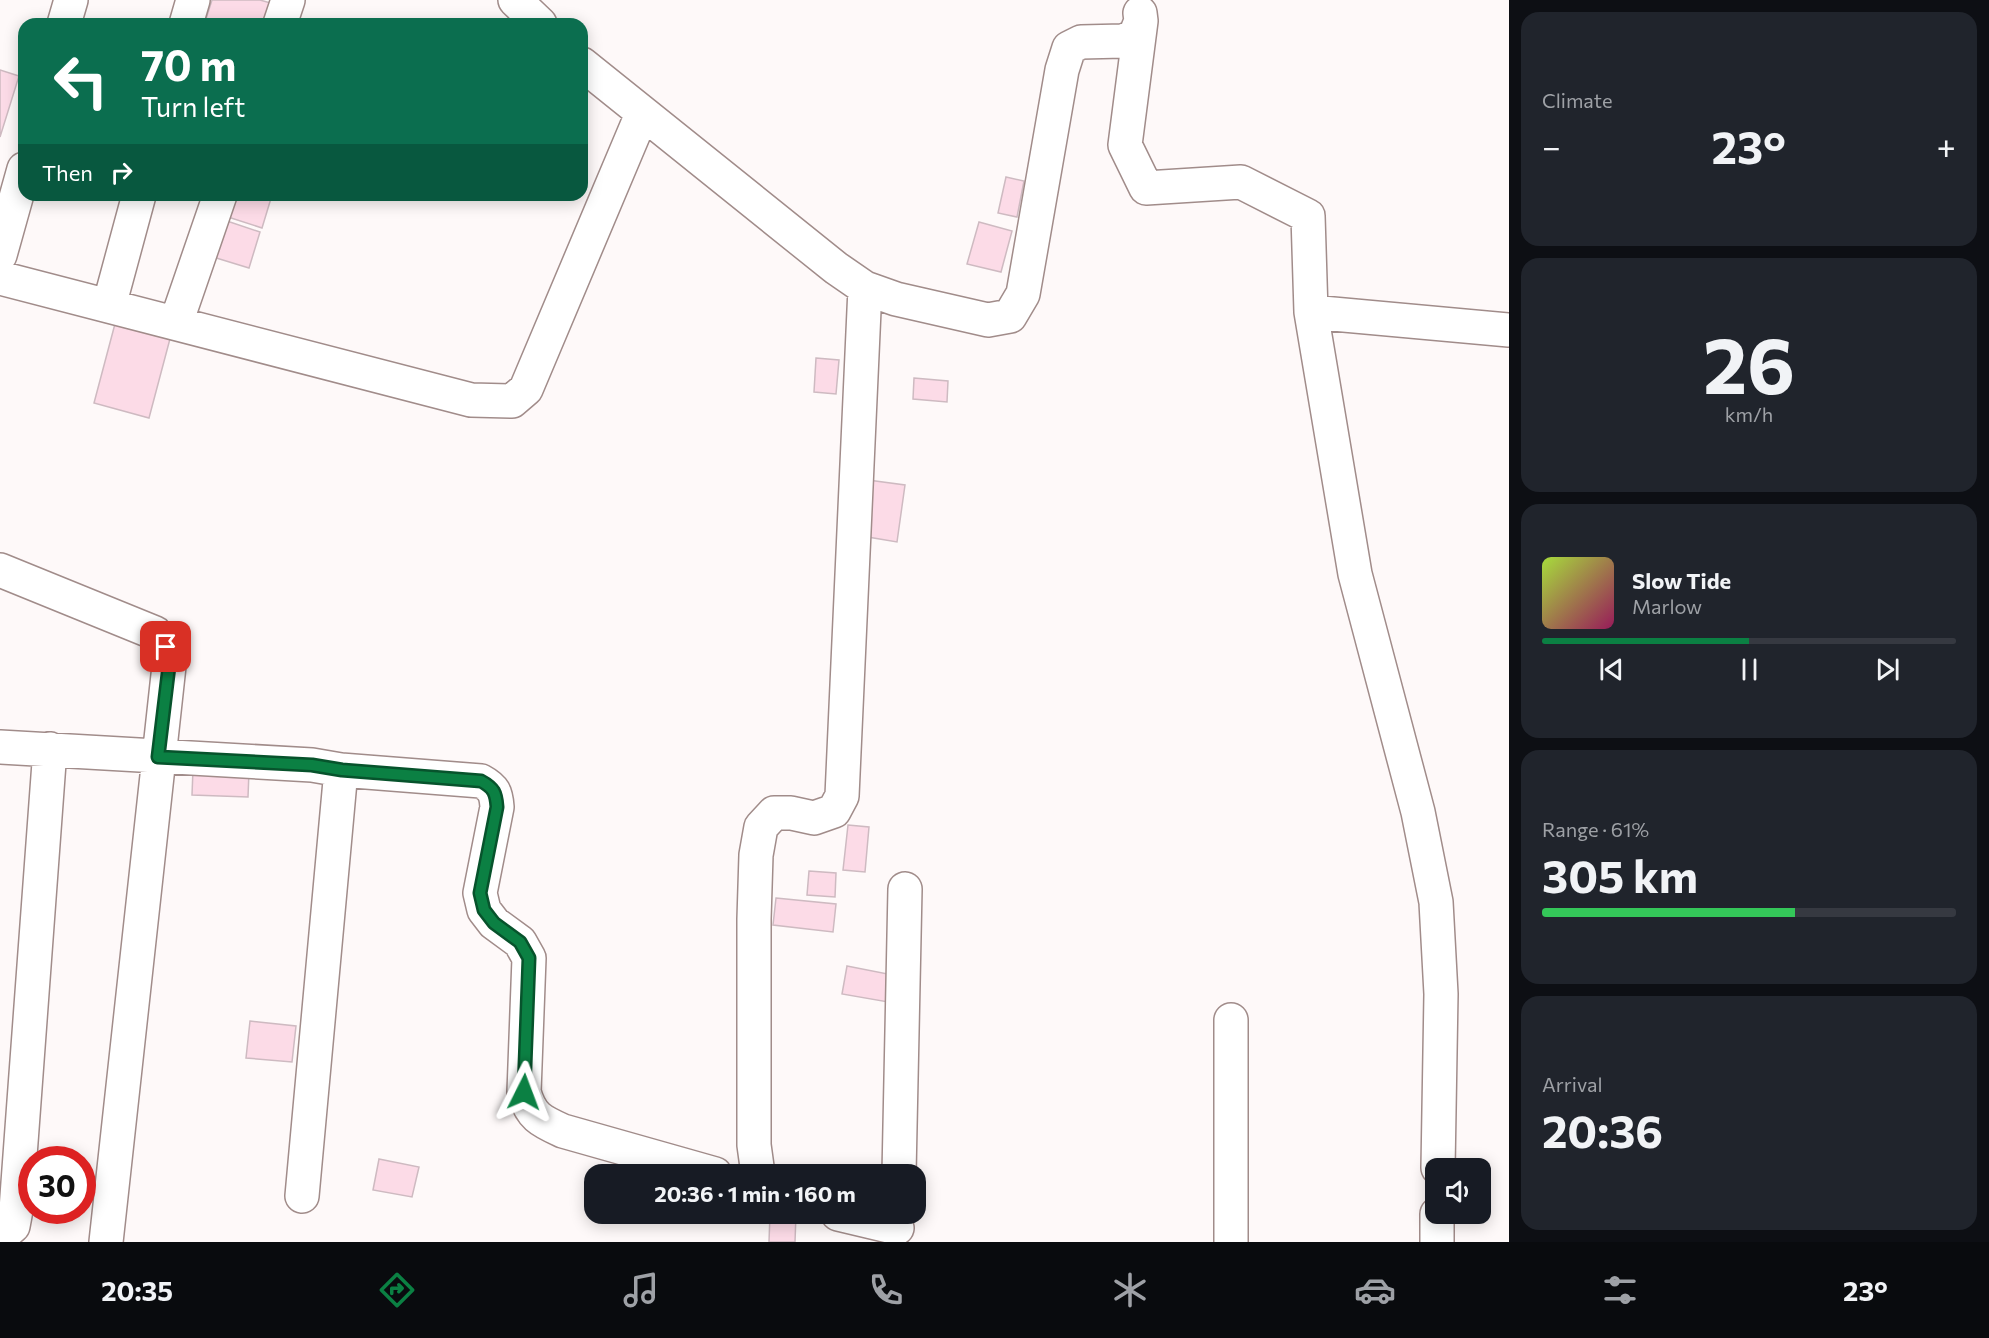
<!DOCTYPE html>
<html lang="en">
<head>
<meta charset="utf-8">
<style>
	body { margin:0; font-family:Commissioner,sans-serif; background:#20242c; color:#f1f3f6; height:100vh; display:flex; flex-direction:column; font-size:22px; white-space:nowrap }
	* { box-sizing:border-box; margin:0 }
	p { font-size:20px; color:#9ea1a6 }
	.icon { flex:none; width:33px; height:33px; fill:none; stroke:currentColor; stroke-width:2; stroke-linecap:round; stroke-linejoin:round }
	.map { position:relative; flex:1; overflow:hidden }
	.side { display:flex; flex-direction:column; gap:12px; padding:12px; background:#0d0f14; width:480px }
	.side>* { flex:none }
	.top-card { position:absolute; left:18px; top:18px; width:570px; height:183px; border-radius:18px; box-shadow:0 3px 15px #0003; background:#0b6e4f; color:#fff; overflow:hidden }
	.tools { position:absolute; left:1425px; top:1158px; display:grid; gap:12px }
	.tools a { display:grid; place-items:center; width:66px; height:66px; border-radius:12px; background:#171b24; box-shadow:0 3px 15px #0003; font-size:30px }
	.speed { position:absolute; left:18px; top:1146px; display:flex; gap:12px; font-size:30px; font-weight:700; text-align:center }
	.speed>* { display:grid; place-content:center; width:78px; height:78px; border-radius:50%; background:#171b24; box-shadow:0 3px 15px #0003; line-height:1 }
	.speed .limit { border:9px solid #d22; background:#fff; color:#111 }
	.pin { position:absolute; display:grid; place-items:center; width:51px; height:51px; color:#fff; margin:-26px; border-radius:12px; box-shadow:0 3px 9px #0006 }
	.me { position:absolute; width:66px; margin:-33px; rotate:3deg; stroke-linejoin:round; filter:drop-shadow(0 0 4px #0008) }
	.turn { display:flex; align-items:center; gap:21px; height:126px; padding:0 24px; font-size:27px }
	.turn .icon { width:78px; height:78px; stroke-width:2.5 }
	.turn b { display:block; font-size:42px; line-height:51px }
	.then { display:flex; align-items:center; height:57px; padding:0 24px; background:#0003; gap:12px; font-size:22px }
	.big { font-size:45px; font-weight:700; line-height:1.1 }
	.side .widget { flex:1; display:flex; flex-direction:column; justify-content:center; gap:9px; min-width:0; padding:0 21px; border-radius:18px; background:#20242c }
	.side .dial { align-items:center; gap:0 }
	.dial b { font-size:78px; line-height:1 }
	.song { display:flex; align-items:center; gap:18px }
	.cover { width:72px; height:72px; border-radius:9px; background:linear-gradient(135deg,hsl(80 70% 55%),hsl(330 70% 35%)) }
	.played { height:6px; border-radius:3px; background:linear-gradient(90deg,#0b8043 50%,#363941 50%) }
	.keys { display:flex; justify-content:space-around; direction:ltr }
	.heat { display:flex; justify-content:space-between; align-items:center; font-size:33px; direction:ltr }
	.charge { height:9px; border-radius:4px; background:linear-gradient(90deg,#34c759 61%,#363941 0) }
	.trip { position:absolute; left:584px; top:1164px; width:342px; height:60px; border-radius:18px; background:#171b24; box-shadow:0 3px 15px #0003; font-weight:700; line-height:60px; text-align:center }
	.tab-bar { display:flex; height:96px; justify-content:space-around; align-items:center; background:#090b0e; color:#9ea1a6 }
	.tab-bar .icon { width:42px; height:42px }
	.tab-bar .selected { color:#0b8043 }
	.tab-bar b { font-size:27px; color:#f1f3f6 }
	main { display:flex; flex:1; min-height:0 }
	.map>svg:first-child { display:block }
	.building { fill:#fcdbe7; stroke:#cebac1; stroke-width:1.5 }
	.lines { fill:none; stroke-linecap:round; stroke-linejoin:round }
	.street-casing { stroke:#a18c8a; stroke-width:36 }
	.street { stroke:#fff; stroke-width:33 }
	.route-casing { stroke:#07532c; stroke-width:15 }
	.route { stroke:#0b8043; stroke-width:10 }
</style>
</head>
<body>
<main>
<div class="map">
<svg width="1509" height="1242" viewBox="0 0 1509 1242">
	<rect width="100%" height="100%" fill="#fef9f9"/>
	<!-- building -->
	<path class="building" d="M212,0H260L274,4L268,24H211L205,22Z
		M0,70L19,76L0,137Z
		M1006,177L1024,181L1017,217L998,213Z
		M235,195H272L262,228L228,217Z
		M224,220L260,232L249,268L213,257Z
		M979,222L1012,231L1001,272L967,264Z
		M116,320L171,335L149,418L94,403Z
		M816,358L839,360L836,394L814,392Z
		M914,378L948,381L947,402L913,399Z
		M868,480L905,485L897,542L868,537Z
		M193,769L249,771L248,797L192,795Z
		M848,825L869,827L865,872L843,870Z
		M809,871L836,873L835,897L807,895Z
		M776,898L836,904L833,932L773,925Z
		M847,966L893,975L888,1002L842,994Z
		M250,1021L296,1026L292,1062L246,1058Z
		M379,1159L419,1167L412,1197L373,1190Z
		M770,1214H796L795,1242H769Z"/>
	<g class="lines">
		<defs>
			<path id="street" d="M515,0L540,24
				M1141,21L1125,145L1146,188L1241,182L1308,216L1311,312L1355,574L1418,812L1436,902L1441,994L1438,1168
				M64,24L71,0
				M186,24L193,0
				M280,24L288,0
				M582,64L836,268L865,288L896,299L988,320L1010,316L1023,294L1062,70L1069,48L1081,42L1123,41L1135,36L1141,21L1140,13
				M0,255L24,169
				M0,278L471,400L512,401L526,389L642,114
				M109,306L139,195
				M1311,312L1509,330
				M176,323L220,195
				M0,570L155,633L166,647L169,666L106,1242
				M0,747L312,765L341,770L481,781C494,788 496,793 497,807L480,893L484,910L494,923L520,942L529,958L524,1092C531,1117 541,1121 563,1131L715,1174
				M1231,1020V1242
				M758,1174L754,1145V919L756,855L761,827L774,813H791L814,818L834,811L842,796L865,288
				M899,1174L905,889
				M302,1196L341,770
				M838,1214L897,1228
				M0,1237L13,1226L16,1210L50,749
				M1437,1242V1214"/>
		</defs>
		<!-- street casing -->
		<use href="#street" class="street-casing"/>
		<!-- street -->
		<use href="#street" class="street"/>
	</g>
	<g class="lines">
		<defs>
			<path id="route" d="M166,647L169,666L158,757L312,765L342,770L481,781C494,788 496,793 497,807L480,893L484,910L494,923L520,942L529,958L524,1092"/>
		</defs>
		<!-- route casing -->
		<use href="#route" class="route-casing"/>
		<!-- route -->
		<use href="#route" class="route"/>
	</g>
</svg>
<div class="tools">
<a><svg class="icon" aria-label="sound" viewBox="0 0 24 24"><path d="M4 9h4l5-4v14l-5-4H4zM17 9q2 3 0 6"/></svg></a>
</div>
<div class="speed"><div class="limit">30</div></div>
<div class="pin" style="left:166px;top:647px;background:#d93025"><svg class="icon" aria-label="arrive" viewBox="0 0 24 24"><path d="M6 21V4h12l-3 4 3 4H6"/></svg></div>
<svg class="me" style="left:524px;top:1092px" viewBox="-20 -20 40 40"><path d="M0-17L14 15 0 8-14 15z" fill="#0b8043" stroke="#fff" stroke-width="4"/></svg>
<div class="trip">20:36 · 1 min · 160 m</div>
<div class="top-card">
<div class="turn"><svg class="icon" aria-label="left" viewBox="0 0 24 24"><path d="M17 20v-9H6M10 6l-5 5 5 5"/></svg><div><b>70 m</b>Turn left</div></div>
<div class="then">Then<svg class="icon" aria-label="right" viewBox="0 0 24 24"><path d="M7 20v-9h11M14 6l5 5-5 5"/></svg></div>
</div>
</div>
<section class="side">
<div class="widget"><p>Climate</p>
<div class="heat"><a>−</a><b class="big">23°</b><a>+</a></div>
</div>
<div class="widget dial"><b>26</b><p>km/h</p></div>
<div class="widget">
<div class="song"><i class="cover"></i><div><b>Slow Tide</b><p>Marlow</p></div></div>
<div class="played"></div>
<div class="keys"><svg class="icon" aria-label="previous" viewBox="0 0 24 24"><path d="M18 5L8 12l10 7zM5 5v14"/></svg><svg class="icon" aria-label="pause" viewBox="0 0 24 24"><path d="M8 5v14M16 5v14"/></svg><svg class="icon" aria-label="next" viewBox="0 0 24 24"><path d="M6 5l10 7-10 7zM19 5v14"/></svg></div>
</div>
<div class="widget"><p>Range · 61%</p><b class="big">305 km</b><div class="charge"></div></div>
<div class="widget"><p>Arrival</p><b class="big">20:36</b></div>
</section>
</main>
<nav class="tab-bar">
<b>20:35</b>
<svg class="icon selected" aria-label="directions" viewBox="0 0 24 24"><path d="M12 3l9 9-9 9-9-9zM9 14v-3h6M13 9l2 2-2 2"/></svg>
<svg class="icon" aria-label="music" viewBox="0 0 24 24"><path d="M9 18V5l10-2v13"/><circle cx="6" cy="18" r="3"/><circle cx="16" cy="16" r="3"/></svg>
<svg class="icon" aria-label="phone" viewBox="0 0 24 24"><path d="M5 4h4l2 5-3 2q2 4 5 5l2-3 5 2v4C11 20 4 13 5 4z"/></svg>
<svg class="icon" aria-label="climate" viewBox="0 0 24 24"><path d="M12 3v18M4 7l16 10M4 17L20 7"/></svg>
<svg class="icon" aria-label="car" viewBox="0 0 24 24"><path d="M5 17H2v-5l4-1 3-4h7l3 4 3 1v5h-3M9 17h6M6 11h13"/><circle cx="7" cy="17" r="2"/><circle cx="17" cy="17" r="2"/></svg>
<svg class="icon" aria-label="filters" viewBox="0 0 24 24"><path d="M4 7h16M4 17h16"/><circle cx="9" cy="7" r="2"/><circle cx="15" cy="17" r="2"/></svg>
<b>23°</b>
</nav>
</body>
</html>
